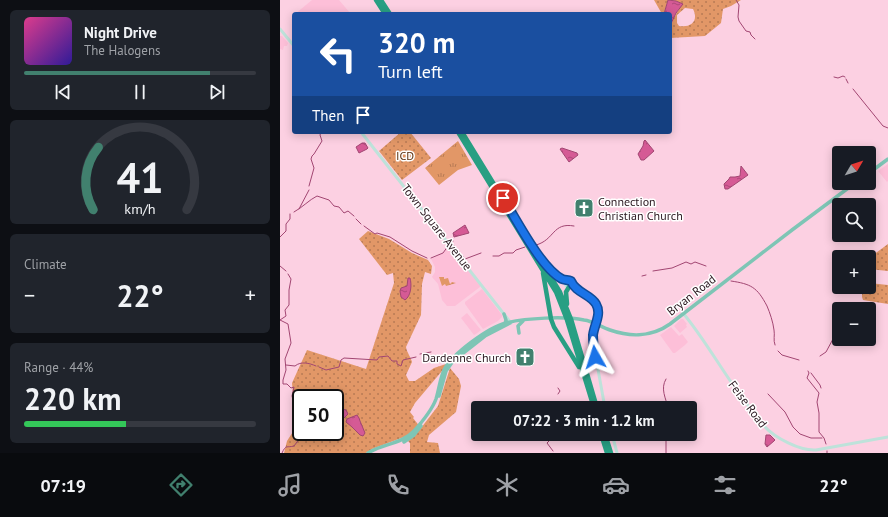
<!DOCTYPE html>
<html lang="en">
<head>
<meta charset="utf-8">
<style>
	body { margin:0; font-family:"PT Sans",sans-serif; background:#20242c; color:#f1f3f6; height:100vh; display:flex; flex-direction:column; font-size:15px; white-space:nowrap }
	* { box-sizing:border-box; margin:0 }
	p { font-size:13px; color:#9ea1a6 }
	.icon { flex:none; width:22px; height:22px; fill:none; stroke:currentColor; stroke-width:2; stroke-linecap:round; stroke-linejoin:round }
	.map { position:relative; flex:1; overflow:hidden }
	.side { display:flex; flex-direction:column; gap:10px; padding:10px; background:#0d0f14; width:280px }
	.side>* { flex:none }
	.banner { position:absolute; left:12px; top:12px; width:380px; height:122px; border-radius:4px; box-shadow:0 2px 10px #0003; background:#1a4fa0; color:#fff; overflow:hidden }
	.needle { width:26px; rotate:51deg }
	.tools { position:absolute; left:552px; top:146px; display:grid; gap:8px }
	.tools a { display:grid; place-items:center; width:44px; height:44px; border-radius:4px; background:#171b24; box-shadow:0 2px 10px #0003; font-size:20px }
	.speed { position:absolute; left:12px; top:389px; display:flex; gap:8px; font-size:20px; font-weight:700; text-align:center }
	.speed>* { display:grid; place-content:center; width:52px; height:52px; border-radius:50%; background:#171b24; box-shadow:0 2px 10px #0003; line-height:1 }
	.speed .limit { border:2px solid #111; border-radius:6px; background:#fff; color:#111 }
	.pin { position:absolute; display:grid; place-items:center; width:34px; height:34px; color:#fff; margin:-17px; border:2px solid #fff; border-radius:50%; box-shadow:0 1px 4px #0007 }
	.me { position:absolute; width:44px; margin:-22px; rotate:354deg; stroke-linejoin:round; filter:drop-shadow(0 0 3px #0008) }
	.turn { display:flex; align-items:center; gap:14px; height:84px; padding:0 20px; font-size:18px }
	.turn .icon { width:52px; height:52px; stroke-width:2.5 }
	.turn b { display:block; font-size:28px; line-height:34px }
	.then { display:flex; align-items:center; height:38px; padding:0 20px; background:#0003; gap:8px; font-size:15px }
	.big { font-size:30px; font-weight:700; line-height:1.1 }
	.side .tile { flex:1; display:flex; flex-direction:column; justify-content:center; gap:6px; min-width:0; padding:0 14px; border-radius:6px; background:#20242c }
	.side .dial { align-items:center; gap:0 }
	.dial svg { height:104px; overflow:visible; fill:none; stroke:#363941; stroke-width:7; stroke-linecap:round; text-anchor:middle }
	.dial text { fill:#f1f3f6; stroke:none }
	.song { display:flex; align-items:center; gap:12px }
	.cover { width:48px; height:48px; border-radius:6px; background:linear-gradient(135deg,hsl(330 70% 55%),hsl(250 70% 35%)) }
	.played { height:4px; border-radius:2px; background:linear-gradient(90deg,#41806e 80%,#363941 80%) }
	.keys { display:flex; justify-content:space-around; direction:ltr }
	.heat { display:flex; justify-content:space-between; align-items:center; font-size:22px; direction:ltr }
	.charge { height:6px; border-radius:3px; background:linear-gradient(90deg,#34c759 44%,#363941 0) }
	.trip { position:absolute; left:191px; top:401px; width:226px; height:40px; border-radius:4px; background:#171b24; box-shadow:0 2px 10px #0003; font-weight:700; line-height:40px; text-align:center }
	.menu { display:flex; height:64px; justify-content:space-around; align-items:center; background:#090b0e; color:#9ea1a6 }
	.menu .icon { width:28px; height:28px }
	.menu .on { color:#41806e }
	.menu b { font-size:18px; color:#f1f3f6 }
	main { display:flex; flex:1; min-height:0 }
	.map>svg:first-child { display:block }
	.built { fill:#fdbfd8 }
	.grass { fill:url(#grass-dots); fill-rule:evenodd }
	.park { fill:url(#park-tufts) }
	.water { fill:url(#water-ripples); stroke:#a24672 }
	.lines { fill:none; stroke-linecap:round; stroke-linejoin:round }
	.stream { stroke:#a24672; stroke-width:1 }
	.secondary { stroke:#bee2da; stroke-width:3 }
	.primary { stroke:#7ec5b5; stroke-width:3.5 }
	.highway { stroke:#289f83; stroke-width:4.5 }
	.route-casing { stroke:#114b97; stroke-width:10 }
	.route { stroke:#1a73e8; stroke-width:7 }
	.labels { text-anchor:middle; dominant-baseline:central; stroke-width:3; stroke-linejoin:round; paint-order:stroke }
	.park-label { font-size:12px; fill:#5b2f0e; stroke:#fff }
	.poi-label { font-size:12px; fill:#2b1820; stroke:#fff; text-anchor:start }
	.street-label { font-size:12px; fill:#2b1820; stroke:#fff }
</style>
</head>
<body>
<main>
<section class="side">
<div class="tile">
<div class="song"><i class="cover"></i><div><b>Night Drive</b><p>The Halogens</p></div></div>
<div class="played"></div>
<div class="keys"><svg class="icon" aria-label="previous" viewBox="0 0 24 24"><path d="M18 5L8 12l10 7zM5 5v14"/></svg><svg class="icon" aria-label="pause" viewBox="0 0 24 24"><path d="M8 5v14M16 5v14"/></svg><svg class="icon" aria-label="next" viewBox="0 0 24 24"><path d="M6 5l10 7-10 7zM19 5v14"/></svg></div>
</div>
<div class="tile dial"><svg viewBox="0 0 100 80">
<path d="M14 69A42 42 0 1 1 86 69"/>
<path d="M14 69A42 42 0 0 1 18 21" stroke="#41806e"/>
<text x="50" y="56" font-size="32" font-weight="700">41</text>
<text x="50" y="72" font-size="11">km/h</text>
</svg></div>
<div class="tile"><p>Climate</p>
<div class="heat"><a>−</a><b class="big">22°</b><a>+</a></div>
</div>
<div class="tile"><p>Range · 44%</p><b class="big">220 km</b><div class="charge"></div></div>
</section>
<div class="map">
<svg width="608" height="453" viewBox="0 0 608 453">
	<defs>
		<pattern id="grass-dots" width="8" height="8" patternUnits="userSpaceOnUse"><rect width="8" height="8" fill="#e29767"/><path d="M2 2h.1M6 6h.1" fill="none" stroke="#b77a54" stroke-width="1.8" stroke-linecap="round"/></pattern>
		<pattern id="park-tufts" width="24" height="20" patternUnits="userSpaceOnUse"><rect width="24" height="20" fill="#e29767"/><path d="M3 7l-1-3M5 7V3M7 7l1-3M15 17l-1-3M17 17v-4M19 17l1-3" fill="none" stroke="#b77a54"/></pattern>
		<pattern id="water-ripples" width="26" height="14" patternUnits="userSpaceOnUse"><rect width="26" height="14" fill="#d55a95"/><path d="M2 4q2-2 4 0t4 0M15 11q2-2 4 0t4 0" fill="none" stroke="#ad4979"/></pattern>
	</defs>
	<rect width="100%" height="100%" fill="#fcd0e2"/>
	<!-- built -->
	<path class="built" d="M32,0H59L71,14H15Z
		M0,36H2L8,43L7,46H4L3,50L0,49Z
		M608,164V181L607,182L598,171Z
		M169,245L200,284V287L175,306H167L162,300L158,284L152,277L155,272V267L151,259L163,253Z
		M202,289L222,315V317L218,321L203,329L185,304V302Z
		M187,313L201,330L196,334L194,335L181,318Z
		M401,319H403L407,324L406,325L407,327L400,333L394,326Z
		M391,327L399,336L402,334L408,342L405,345L395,353H393L380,335Z"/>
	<!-- grass -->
	<path class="grass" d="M374,0H461L451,6L443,9L441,23L425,36L390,38C390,21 394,18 402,4L396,1L388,0L384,14H382ZM405,8L413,9C419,21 411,28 399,26L397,23V15Z
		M121,132H130L151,158L122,180L99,151Z
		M88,231L109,239L132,253L148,260L152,266L151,274L145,272L142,284L141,315L126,347C127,353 131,357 132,362L126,375L129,381H135L154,368L166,364L162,371L135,403L130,412L134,417L133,418L141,428L158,406L170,368L179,379L181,386L176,412L149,435L147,442L158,443L160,453H130V443L124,437L92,449L86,453H4L7,441L16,427L12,383L27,350L86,369L114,283L113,273L107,275L79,239ZM21,398H55V432H21Z
		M608,244V271L589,269V258Z
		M589,283L608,285V304L583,300L582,297V287H589Z"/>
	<!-- park -->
	<path class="park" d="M178,141L192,165L178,170L159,185L145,168Z
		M159,277H164V279L168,278L170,284L172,282L176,283L166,286L165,284L162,286Z"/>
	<!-- water -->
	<path class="water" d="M388,0L396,1L403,4L396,13L390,26V14H384Z
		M365,140L374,151L364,160H361L358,154L363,146L364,141Z
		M82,143H85L88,148L87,149L79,153L76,147Z
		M282,148L297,153L298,155L289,162L280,149Z
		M461,166L468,175L448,189H445L444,184L449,179L450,177H455L460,176Z
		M185,225L189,233L174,237L173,233Z
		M128,278H130C132,285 131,296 125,300L121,297L120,291L121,288L127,286Z
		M55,407L66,410L68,414L63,419L55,418Z
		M77,415L79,418L80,421L85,433L83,436L80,435L72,427L66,422L67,419Z
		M486,435H490L495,440L494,441L487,447L485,444Z"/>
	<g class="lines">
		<!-- stream -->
		<path class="stream" d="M456,0L459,5L458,17L459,21L466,31L470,32L471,35L475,39
			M554,77L558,78L563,76L565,77
			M566,79L568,83
			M573,89L603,126L608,128
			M29,186L34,168L31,159L32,156L34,154L42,141L40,135L41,132
			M19,209L29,190
			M14,212C23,207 29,200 37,196L49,200L54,206L59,207L64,213L68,211L74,216
			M76,219L81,224
			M84,226L95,234L97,233L110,237L132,251L147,258
			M0,237L6,231V224L10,219V214
			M173,241L172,243L185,259L201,253
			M256,245C275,240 272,222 294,226
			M213,256H219L224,253H233L236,250L245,247
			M151,258L163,253L168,246
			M0,266L6,271
			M373,271L392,268L406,262L411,264L415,262L426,266
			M8,274L11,279L9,290V305L5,310L6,316L0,320L8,324L11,343L5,359L6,370L3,380V384H7L11,388L14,387L12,396L13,400L17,401C19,407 19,417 21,423
			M362,276L366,275
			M451,281C471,284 477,287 487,306C490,313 493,322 494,330C495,335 493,340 495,345
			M498,351L502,355L519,360
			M140,354L151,352
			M540,356L546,352L553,339
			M6,365L15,366C21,361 29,363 36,366
			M39,367L46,370L59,367L61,360L64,358L97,360L99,357L108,356L112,361H117V364L121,366L123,360L136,357
			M528,371L529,373L527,378L539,393L537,402L539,413V432L544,438L546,444
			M531,373L540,385L541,388
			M386,379C380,389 386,398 388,408
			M278,394L280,391L278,388
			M488,394L505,412L513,427L520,434L531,438H542
			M266,408L271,402
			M264,434L269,441L267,443L273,451
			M386,434V453
			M547,451V453
			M2,453C6,444 7,448 14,446L23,434V432"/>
		<!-- secondary -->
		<path class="secondary" d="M0,29L14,46
			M81,132L231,323
			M285.5 284a3.5 3.5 0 1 1 7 0a3.5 3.5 0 1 1-7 0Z
			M292,284L296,289
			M290,287C300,292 315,300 317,312L313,342L325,408
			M403,313C427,342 444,375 467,404C472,412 477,420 484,426C495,438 520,451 536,450L608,437
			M332,434L337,453"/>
		<!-- primary -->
		<path class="primary" d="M589,173L608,159
			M224,314L226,320L225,323
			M239,333L238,326L243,321
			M159,396L166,371L173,361L205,336L230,323
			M124,442L134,435L141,426
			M88,453C102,444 122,444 134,431C142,422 152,410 156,399C159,389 160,379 164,370C172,354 209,327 226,323C245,318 285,316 304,320C313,321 321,327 330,330C350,337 372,337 390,324L512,230L575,183"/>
		<!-- highway -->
		<path class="highway" d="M96,0L105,14
			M101,0L110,14
			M178,132L276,292L287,320L314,408
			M182,132L280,292L291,319L317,408
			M268,267L280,278L288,280
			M263,273L271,319L274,327L299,367
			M287,304L286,292L289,287
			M321,434L327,453
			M325,434L331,453"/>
	</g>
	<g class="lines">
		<defs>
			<path id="route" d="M223,198C236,219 261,268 282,279C284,280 288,280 291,281C296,293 310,294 316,304C322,314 314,325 313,335C313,342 314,350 315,357"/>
		</defs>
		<!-- route casing -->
		<use href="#route" class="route-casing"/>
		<!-- route -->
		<use href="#route" class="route"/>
	</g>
	<!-- icons -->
	<defs>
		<symbol id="church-square" viewBox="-11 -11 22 22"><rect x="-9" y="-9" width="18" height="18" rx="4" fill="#41806e" stroke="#fff"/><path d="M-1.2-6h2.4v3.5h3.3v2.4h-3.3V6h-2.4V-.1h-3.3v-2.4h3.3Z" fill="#fff"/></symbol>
	</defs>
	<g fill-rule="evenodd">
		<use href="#church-square" x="293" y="197" width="22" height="22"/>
		<use href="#church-square" x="234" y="346" width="22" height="22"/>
	</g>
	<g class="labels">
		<!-- park labels -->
		<g class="park-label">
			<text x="125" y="155">ICD</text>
		</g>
		<!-- poi labels -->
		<g class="poi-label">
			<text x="318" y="201">Connection<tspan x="318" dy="14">Christian Church</tspan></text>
			<text x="231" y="357" text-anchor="end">Dardenne Church</text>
		</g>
		<!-- street labels -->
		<g class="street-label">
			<text transform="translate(157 227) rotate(52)">Town Square Avenue</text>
			<text transform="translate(411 295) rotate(-38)">Bryan Road</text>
			<text transform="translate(468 404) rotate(53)">Feise Road</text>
		</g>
	</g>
</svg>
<div class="tools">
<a><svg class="needle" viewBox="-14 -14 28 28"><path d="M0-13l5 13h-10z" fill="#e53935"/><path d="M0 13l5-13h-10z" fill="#9ea1a6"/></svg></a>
<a><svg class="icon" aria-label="search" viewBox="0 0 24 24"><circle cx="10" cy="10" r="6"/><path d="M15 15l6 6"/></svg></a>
<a>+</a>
<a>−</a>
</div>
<div class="speed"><div class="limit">50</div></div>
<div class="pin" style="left:223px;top:198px;background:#d93025"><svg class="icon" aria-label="arrive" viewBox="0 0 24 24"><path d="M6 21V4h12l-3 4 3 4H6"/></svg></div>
<svg class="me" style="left:315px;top:357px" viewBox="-20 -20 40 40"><path d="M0-17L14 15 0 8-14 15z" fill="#1a73e8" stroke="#fff" stroke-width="4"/></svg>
<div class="trip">07:22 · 3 min · 1.2 km</div>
<div class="banner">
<div class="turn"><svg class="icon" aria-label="left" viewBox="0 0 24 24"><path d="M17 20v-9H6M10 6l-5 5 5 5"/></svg><div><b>320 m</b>Turn left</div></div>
<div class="then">Then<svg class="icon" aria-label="arrive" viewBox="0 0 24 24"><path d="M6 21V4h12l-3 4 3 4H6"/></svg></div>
</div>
</div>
</main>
<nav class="menu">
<b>07:19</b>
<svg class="icon on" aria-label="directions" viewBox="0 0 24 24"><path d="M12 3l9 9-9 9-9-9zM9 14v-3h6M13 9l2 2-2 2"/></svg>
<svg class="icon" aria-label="music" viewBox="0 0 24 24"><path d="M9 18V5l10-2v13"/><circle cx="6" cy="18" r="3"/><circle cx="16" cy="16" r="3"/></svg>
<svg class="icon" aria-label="phone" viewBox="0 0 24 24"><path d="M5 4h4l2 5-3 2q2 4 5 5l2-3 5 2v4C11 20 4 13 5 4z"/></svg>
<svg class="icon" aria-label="climate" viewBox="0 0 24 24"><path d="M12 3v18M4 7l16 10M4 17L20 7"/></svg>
<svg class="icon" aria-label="car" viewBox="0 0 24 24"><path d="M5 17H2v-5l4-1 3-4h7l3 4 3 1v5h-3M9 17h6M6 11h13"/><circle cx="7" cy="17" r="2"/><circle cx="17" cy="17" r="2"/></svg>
<svg class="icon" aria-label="filters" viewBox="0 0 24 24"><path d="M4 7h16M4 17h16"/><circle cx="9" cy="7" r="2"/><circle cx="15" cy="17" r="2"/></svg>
<b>22°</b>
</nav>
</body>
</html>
